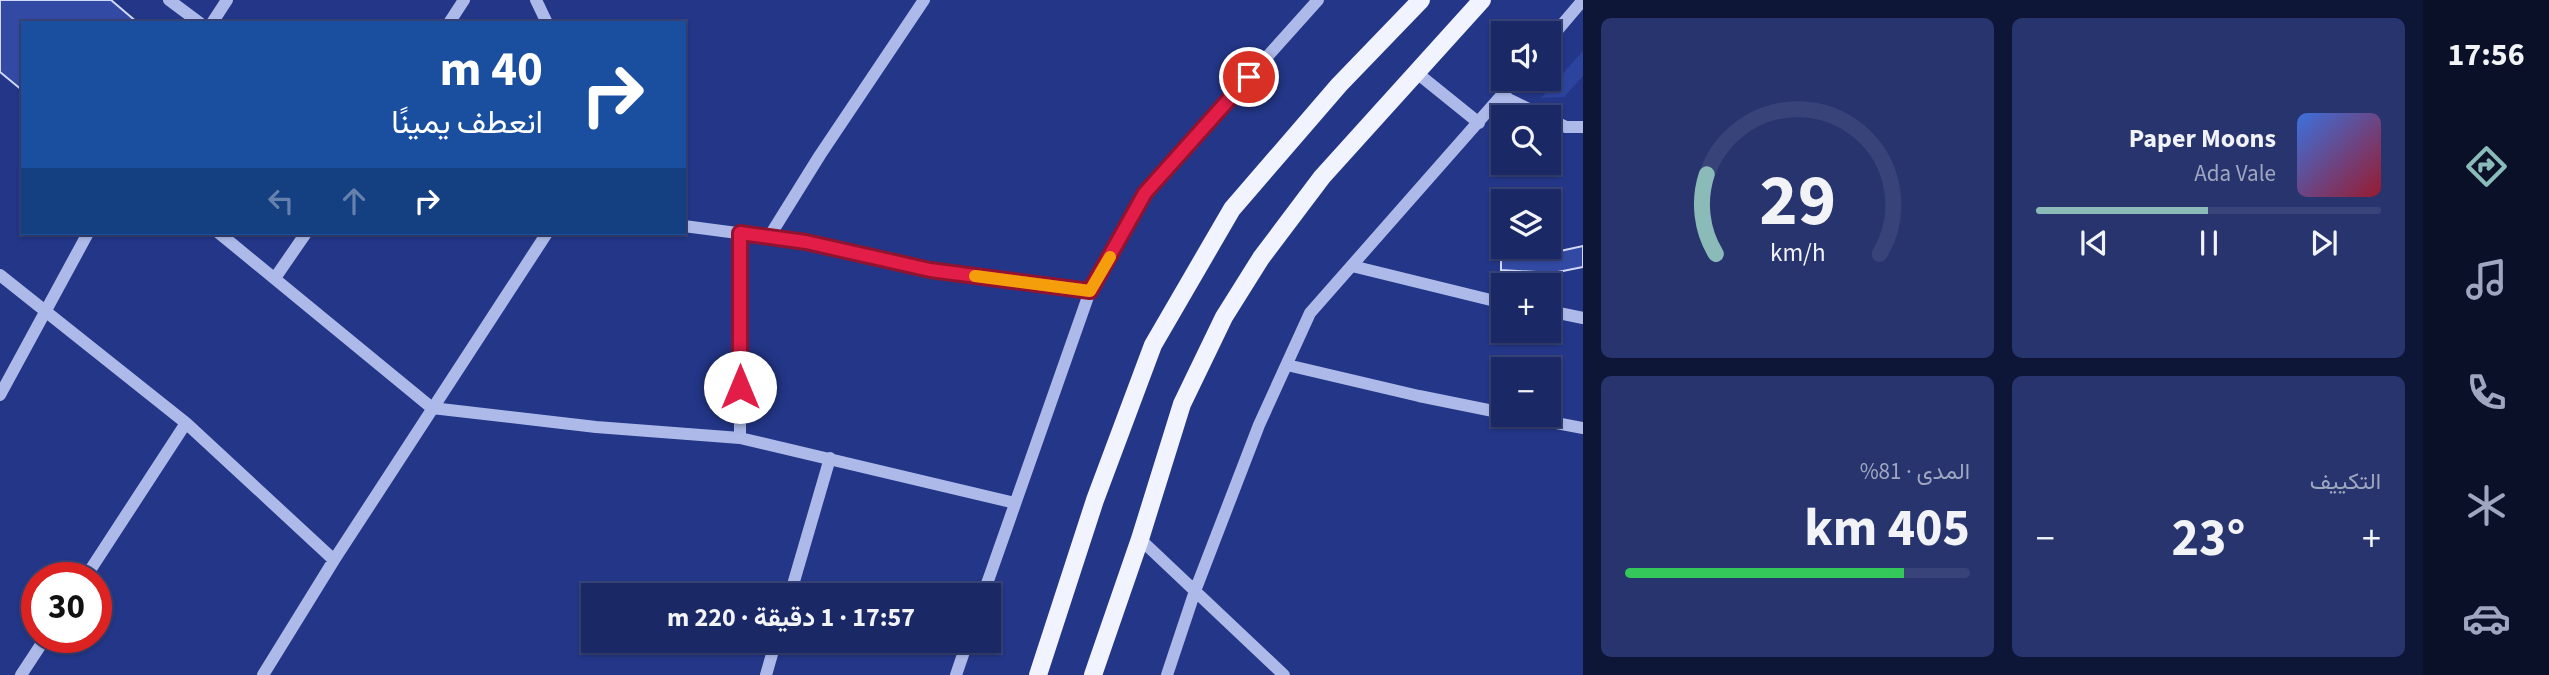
<!DOCTYPE html>
<html lang="ar">
<head>
<meta charset="utf-8">
<style>
	body { margin:0; font-family:"Source Sans 3",Vazirmatn,sans-serif; background:#27346e; color:#f1f3f6; direction:rtl; height:100vh; display:flex; flex-direction:column; font-size:26px; white-space:nowrap }
	* { box-sizing:border-box; margin:0 }
	p { font-size:23px; color:#9fa6bf }
	.icon { flex:none; width:38px; height:38px; fill:none; stroke:currentColor; stroke-width:2; stroke-linecap:round; stroke-linejoin:round }
	.map { position:relative; flex:1; overflow:hidden; direction:ltr }
	.details { display:flex; flex-direction:column; gap:18px; padding:18px; background:#0e1638; width:840px }
	.details>* { flex:none }
	.hud { position:absolute; left:21px; top:21px; width:665px; height:214px; border-radius:0px; box-shadow:0 2px 5px #0004,0 0 0 2px #384479; direction:rtl; background:#1a4fa0; color:#fff; overflow:hidden }
	.fabs { position:absolute; left:1491px; top:21px; display:grid; gap:14px }
	.fabs a { display:grid; place-items:center; width:70px; height:70px; border-radius:0px; background:#1a2865; box-shadow:0 2px 5px #0004,0 0 0 2px #384479; font-size:35px }
	.speed { position:absolute; left:21px; top:562px; display:flex; gap:14px; font-size:35px; font-weight:700; text-align:center }
	.speed>* { display:grid; place-content:center; width:91px; height:91px; border-radius:50%; background:#1a2865; box-shadow:0 2px 5px #0004,0 0 0 2px #384479; line-height:1 }
	.speed .limit { border:10px solid #d22; background:#fff; color:#111 }
	.pin { position:absolute; display:grid; place-items:center; width:60px; height:60px; color:#fff; margin:-30px; border:4px solid #fff; border-radius:50%; box-shadow:0 2px 7px #0007 }
	.me { position:absolute; width:77px; margin:-38px; rotate:0deg; stroke-linejoin:round; filter:drop-shadow(0 0 5px #0008) }
	.turn { display:flex; align-items:center; gap:24px; height:147px; padding:0 28px; font-size:32px }
	.turn .icon { width:91px; height:91px; stroke-width:2.5 }
	.turn b { display:block; font-size:49px; line-height:60px }
	.lanes { display:flex; align-items:center; height:66px; padding:0 28px; background:#0003; justify-content:center; gap:35px; direction:ltr }
	.lanes .off { opacity:.35 }
	.big { font-size:52px; font-weight:700; line-height:1.1 }
	.details .tile { flex:1; display:flex; flex-direction:column; justify-content:center; gap:10px; min-width:0; padding:0 24px; border-radius:10px; background:#27346e }
	.details .dial { align-items:center; gap:0 }
	.dial svg { height:182px; overflow:visible; fill:none; stroke:#384479; stroke-width:7; stroke-linecap:round; text-anchor:middle }
	.dial text { fill:#f1f3f6; stroke:none }
	.song { display:flex; align-items:center; gap:21px }
	.cover { width:84px; height:84px; border-radius:10px; background:linear-gradient(135deg,hsl(220 70% 55%),hsl(350 70% 35%)) }
	.played { height:7px; border-radius:4px; background:linear-gradient(90deg,#8bbbb9 50%,#384479 50%) }
	.keys { display:flex; justify-content:space-around; direction:ltr }
	.heat { display:flex; justify-content:space-between; align-items:center; font-size:38px; direction:ltr }
	.charge { height:10px; border-radius:5px; background:linear-gradient(90deg,#34c759 81%,#384479 0) }
	.details .tiles { flex:1; display:grid; gap:18px; grid-template-columns:repeat(2,1fr) }
	.trip { position:absolute; left:581px; top:583px; width:420px; height:70px; border-radius:0px; background:#1a2865; box-shadow:0 2px 5px #0004,0 0 0 2px #384479; font-weight:700; line-height:70px; text-align:center; direction:rtl }
	main { display:flex; flex:1; min-height:0 }
	.tabs { display:flex; flex-direction:column; width:126px; justify-content:space-around; align-items:center; background:#0a1028; color:#9fa6bf }
	.tabs .icon { width:49px; height:49px }
	.tabs .current { color:#8bbbb9 }
	.tabs b { font-size:32px; color:#f1f3f6 }
	.map>svg:first-child { display:block }
	.green { fill:#2d449f }
	.building { fill:#334aa4; stroke:#d2d9f7; stroke-width:2 }
	.lines { fill:none; stroke-linecap:round; stroke-linejoin:round }
	.minor { stroke:#adbae9; stroke-width:12 }
	.major { stroke:#f1f3fe; stroke-width:18 }
	.route-casing { stroke:#92132f; stroke-width:18 }
	.route { stroke:#e11d48; stroke-width:12 }
	.slow { stroke:#f59e0b; stroke-width:12 }
</style>
</head>
<body>
<main>
<nav class="tabs">
<b>17:56</b>
<svg class="icon current" aria-label="directions" viewBox="0 0 24 24"><path d="M12 3l9 9-9 9-9-9zM9 14v-3h6M13 9l2 2-2 2"/></svg>
<svg class="icon" aria-label="music" viewBox="0 0 24 24"><path d="M9 18V5l10-2v13"/><circle cx="6" cy="18" r="3"/><circle cx="16" cy="16" r="3"/></svg>
<svg class="icon" aria-label="phone" viewBox="0 0 24 24"><path d="M5 4h4l2 5-3 2q2 4 5 5l2-3 5 2v4C11 20 4 13 5 4z"/></svg>
<svg class="icon" aria-label="climate" viewBox="0 0 24 24"><path d="M12 3v18M4 7l16 10M4 17L20 7"/></svg>
<svg class="icon" aria-label="car" viewBox="0 0 24 24"><path d="M5 17H2v-5l4-1 3-4h7l3 4 3 1v5h-3M9 17h6M6 11h13"/><circle cx="7" cy="17" r="2"/><circle cx="17" cy="17" r="2"/></svg>
</nav>
<section class="details">
<div class="tiles">
<div class="tile">
<div class="song"><i class="cover"></i><div><b>Paper Moons</b><p>Ada Vale</p></div></div>
<div class="played"></div>
<div class="keys"><svg class="icon" aria-label="previous" viewBox="0 0 24 24"><path d="M18 5L8 12l10 7zM5 5v14"/></svg><svg class="icon" aria-label="pause" viewBox="0 0 24 24"><path d="M8 5v14M16 5v14"/></svg><svg class="icon" aria-label="next" viewBox="0 0 24 24"><path d="M6 5l10 7-10 7zM19 5v14"/></svg></div>
</div>
<div class="tile dial"><svg viewBox="0 0 100 80">
<path d="M14 69A42 42 0 1 1 86 69"/>
<path d="M14 69A42 42 0 0 1 10 34" stroke="#8bbbb9"/>
<text x="50" y="56" font-size="32" font-weight="700">29</text>
<text x="50" y="72" font-size="11">km/h</text>
</svg></div>
<div class="tile"><p>التكييف</p>
<div class="heat"><a>−</a><b class="big">23°</b><a>+</a></div>
</div>
<div class="tile"><p>المدى · 81%</p><b class="big">405 km</b><div class="charge"></div></div>
</div>
</section>
<div class="map">
<svg width="1583" height="675" viewBox="0 0 1583 675">
	<rect width="100%" height="100%" fill="#233687"/>
	<!-- green -->
	<path class="green" d="M1583,51V76L1564,97L1541,98Z"/>
	<!-- building -->
	<path class="building" d="M0,0H111L138,23H23V91L0,72Z
		M1501,244H1503V247L1549,246L1551,253L1583,246V267L1553,273L1501,270Z"/>
	<g class="lines">
		<!-- minor -->
		<path class="minor" d="M169,0L200,23
			M536,0L547,23
			M212,23L227,0
			M449,23L464,0
			M1549,40L1583,0
			M1417,73L1479,123
			M1502,96L1545,117
			M1549,119L1566,127H1583
			M684,226L806,242L930,270L1090,291
			M219,233L432,408L596,427L740,438L1015,503
			M769,237L820,155L924,0
			M1352,266L1503,303
			M0,275L186,423L334,560
			M275,278L306,233
			M1549,311L1583,318
			M1287,365L1419,396L1503,413
			M0,395L88,233
			M1514,415L1583,428
			M740,438V233
			M1140,539L1284,675
			M85,578L186,423
			M790,595L830,458
			M983,595L1090,291L1145,193L1318,0
			M21,675L46,637
			M263,675L334,560L547,233
			M766,675L776,640
			M956,675L968,640
			M1167,675L1195,591L1259,425L1310,313L1516,79"/>
		<!-- major -->
		<path class="major" d="M1038,675L1095,500L1153,345L1232,209L1339,85L1421,0
			M1093,675L1140,539L1182,404L1224,317L1261,258L1322,177L1482,0"/>
	</g>
	<g class="lines">
		<defs>
			<path id="route" d="M740,387V233L806,242L930,270L1090,291L1145,193L1249,77"/>
		</defs>
		<!-- route casing -->
		<use href="#route" class="route-casing"/>
		<!-- route -->
		<use href="#route" class="route"/>
		<!-- slow -->
		<path class="slow" d="M975,276L1090,291L1110,257"/>
	</g>
</svg>
<div class="fabs">
<a><svg class="icon" aria-label="sound" viewBox="0 0 24 24"><path d="M4 9h4l5-4v14l-5-4H4zM17 9q2 3 0 6"/></svg></a>
<a><svg class="icon" aria-label="search" viewBox="0 0 24 24"><circle cx="10" cy="10" r="6"/><path d="M15 15l6 6"/></svg></a>
<a><svg class="icon" aria-label="layers" viewBox="0 0 24 24"><path d="M12 4l9 5-9 5-9-5zM3 14l9 5 9-5"/></svg></a>
<a>+</a>
<a>−</a>
</div>
<div class="speed"><div class="limit">30</div></div>
<div class="pin" style="left:1249px;top:77px;background:#d93025"><svg class="icon" aria-label="arrive" viewBox="0 0 24 24"><path d="M6 21V4h12l-3 4 3 4H6"/></svg></div>
<svg class="me" style="left:740px;top:387px" viewBox="-20 -20 40 40"><circle r="19" fill="#fff"/><path d="M0-13L10 11 0 6-10 11z" fill="#e11d48"/></svg>
<div class="trip">17:57 · 1 دقيقة · 220 m</div>
<div class="hud">
<div class="turn"><svg class="icon" aria-label="right" viewBox="0 0 24 24"><path d="M7 20v-9h11M14 6l5 5-5 5"/></svg><div><b>40 m</b>انعطف يمينًا</div></div>
<div class="lanes"><svg class="icon off" aria-label="left" viewBox="0 0 24 24"><path d="M17 20v-9H6M10 6l-5 5 5 5"/></svg><svg class="icon off" aria-label="ahead" viewBox="0 0 24 24"><path d="M12 20V5M6 11l6-6 6 6"/></svg><svg class="icon" aria-label="right" viewBox="0 0 24 24"><path d="M7 20v-9h11M14 6l5 5-5 5"/></svg></div>
</div>
</div>
</main>
</body>
</html>
